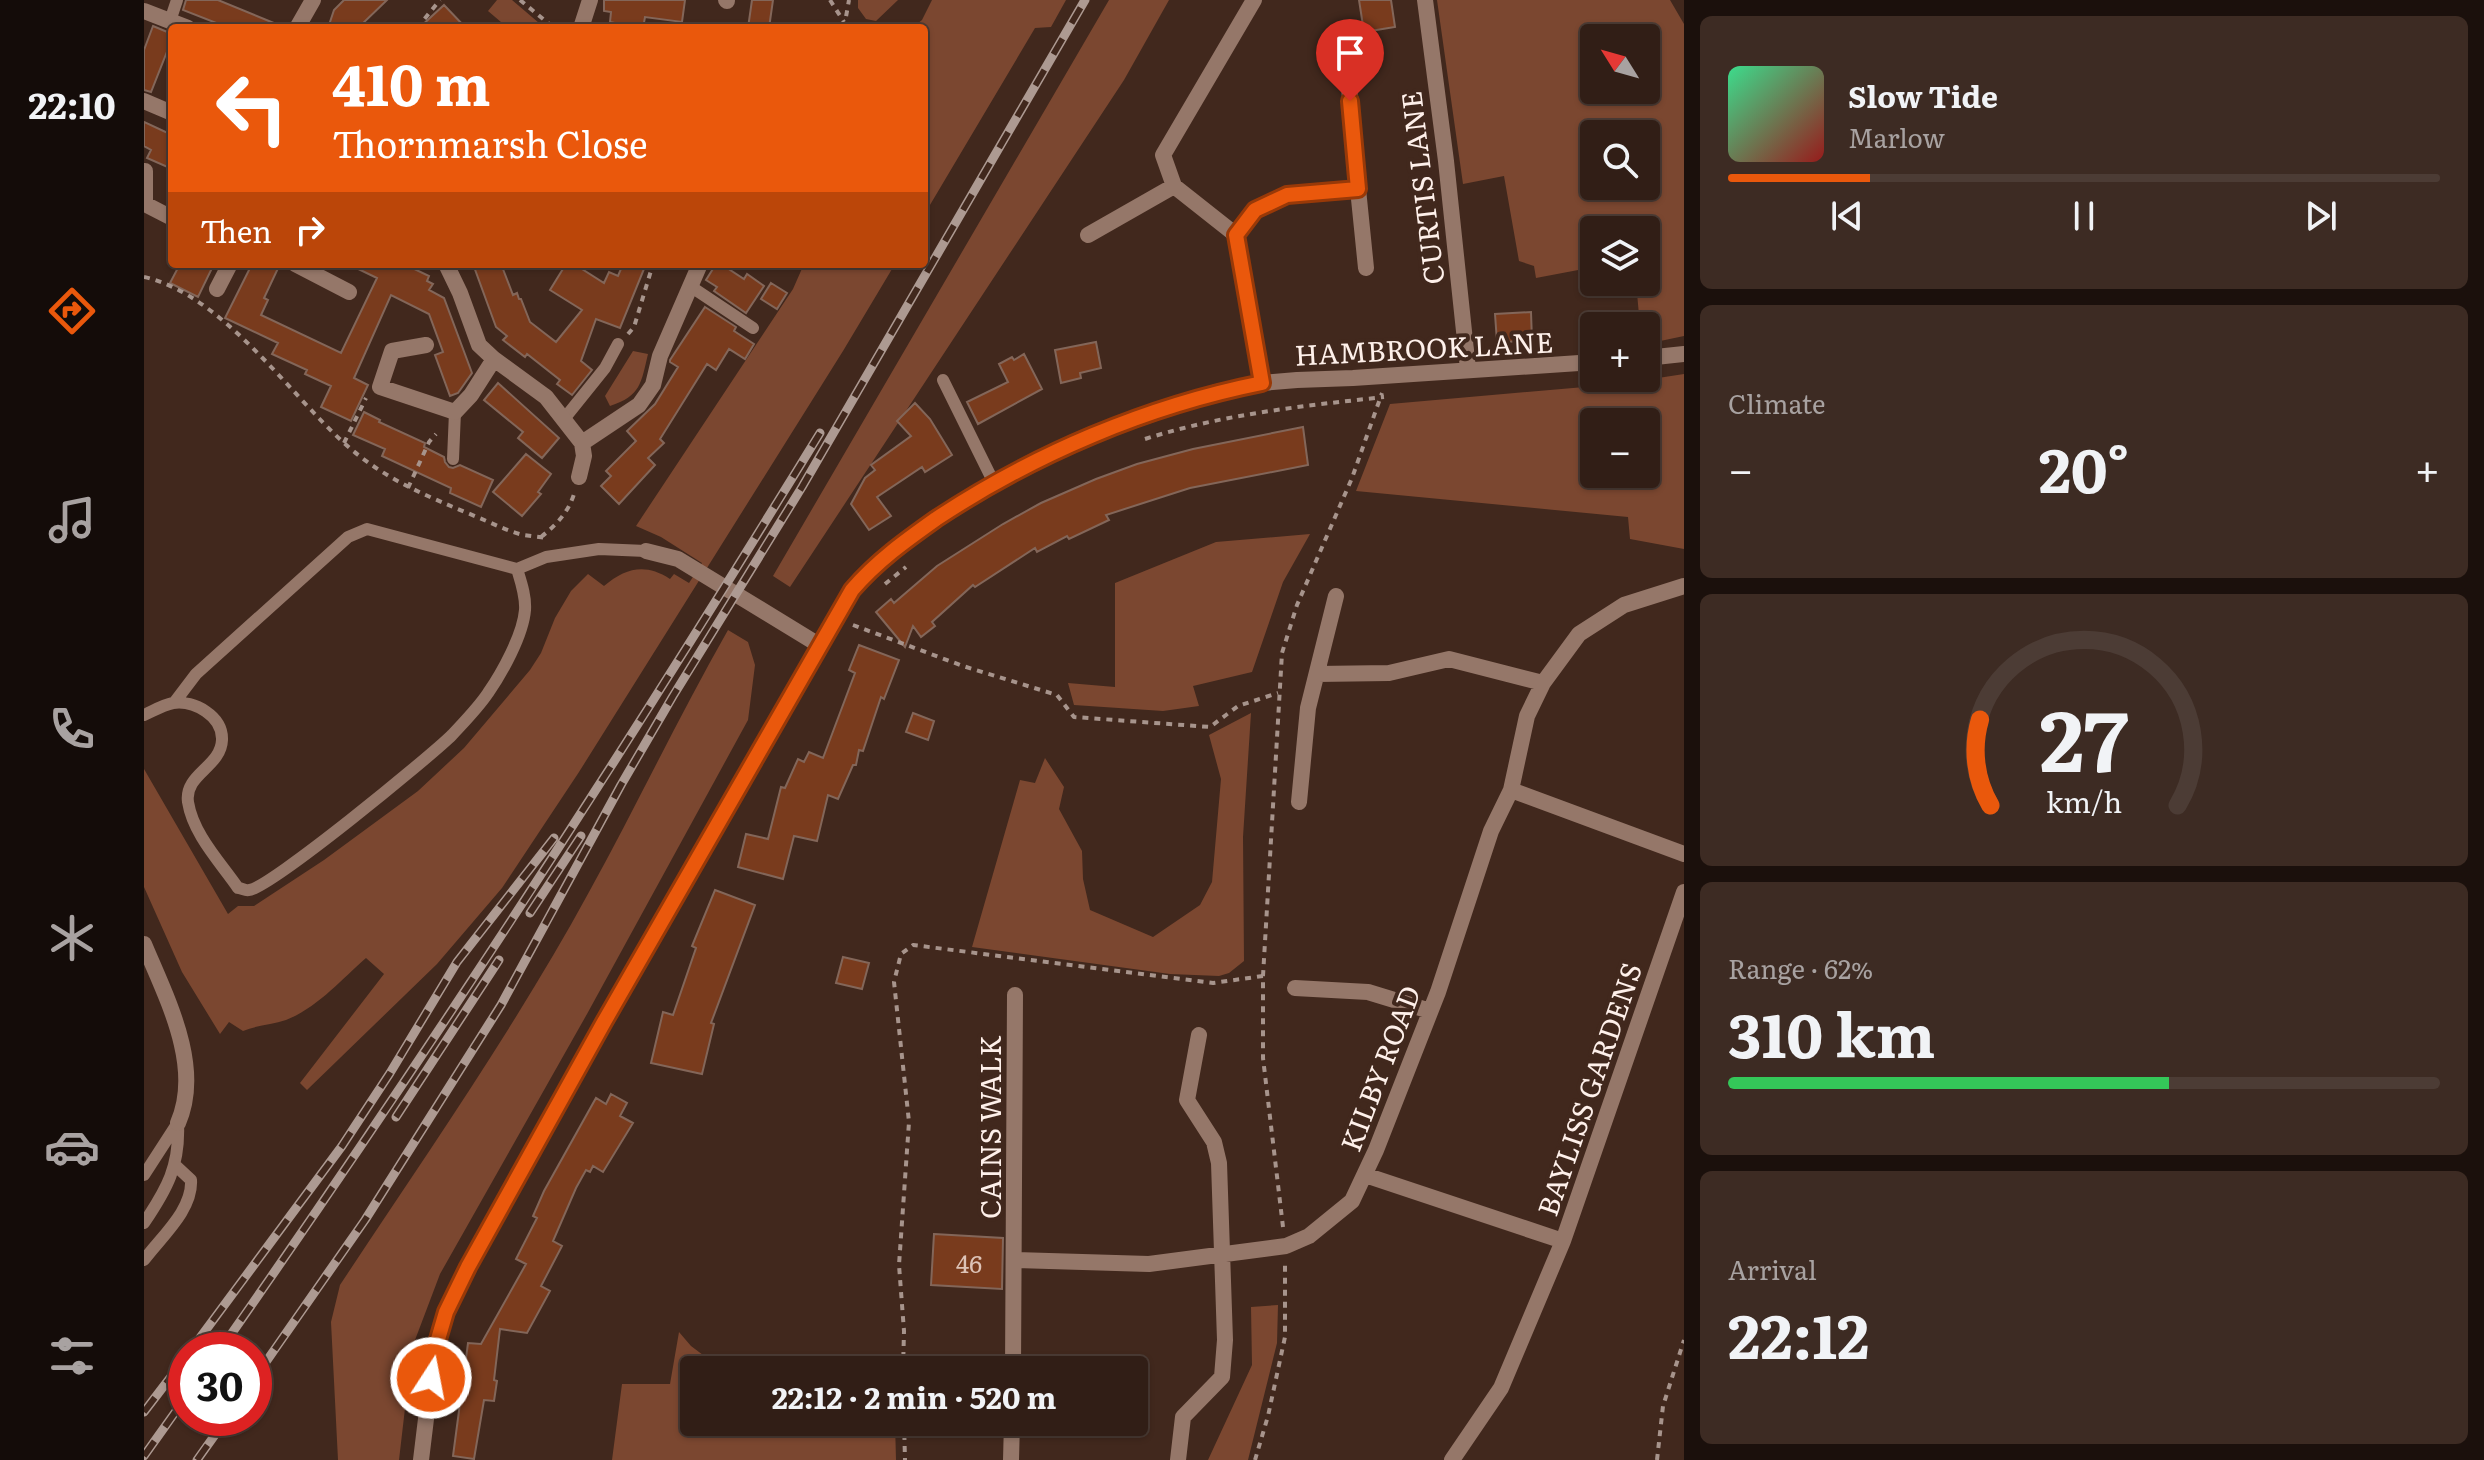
<!DOCTYPE html>
<html lang="en">
<head>
<meta charset="utf-8">
<style>
	body { margin:0; font-family:Literata,serif; background:#3d2b23; color:#f1f3f6; height:100vh; display:flex; flex-direction:column; font-size:30px; white-space:nowrap }
	* { box-sizing:border-box; margin:0 }
	p { font-size:26px; color:#a8a2a1 }
	.icon { flex:none; width:44px; height:44px; fill:none; stroke:currentColor; stroke-width:2; stroke-linecap:round; stroke-linejoin:round }
	.map { position:relative; flex:1; overflow:hidden }
	.panel { display:flex; flex-direction:column; gap:16px; padding:16px; background:#1b100c; width:800px }
	.panel>* { flex:none }
	.banner { position:absolute; left:24px; top:24px; width:760px; height:244px; border-radius:8px; box-shadow:0 2px 6px #0004,0 0 0 2px #4c3c35; background:#ea580c; color:#fff; overflow:hidden }
	.needle { width:52px; rotate:307deg }
	.tools { position:absolute; left:1436px; top:24px; display:grid; gap:16px }
	.tools a { display:grid; place-items:center; width:80px; height:80px; border-radius:8px; background:#311e16; box-shadow:0 2px 6px #0004,0 0 0 2px #4c3c35; font-size:40px }
	.speed { position:absolute; left:24px; top:1332px; display:flex; gap:16px; font-size:40px; font-weight:700; text-align:center }
	.speed>* { display:grid; place-content:center; width:104px; height:104px; border-radius:50%; background:#311e16; box-shadow:0 2px 6px #0004,0 0 0 2px #4c3c35; line-height:1 }
	.speed .limit { border:12px solid #d22; background:#fff; color:#111 }
	.pin { position:absolute; display:grid; place-items:center; width:68px; height:68px; color:#fff; margin:-82px -34px; border-radius:50% 50% 50% 0; rotate:-45deg; box-shadow:0 0 8px #0007 }
	.pin .icon { rotate:45deg }
	.me { position:absolute; width:88px; margin:-44px; rotate:11deg; stroke-linejoin:round; filter:drop-shadow(0 0 6px #0008) }
	.turn { display:flex; align-items:center; gap:28px; height:168px; padding:0 32px; font-size:36px }
	.turn .icon { width:104px; height:104px; stroke-width:2.5 }
	.turn b { display:block; font-size:56px; line-height:68px }
	.then { display:flex; align-items:center; height:76px; padding:0 32px; background:#0003; gap:16px; font-size:30px }
	.big { font-size:60px; font-weight:700; line-height:1.1 }
	.panel .card { flex:1; display:flex; flex-direction:column; justify-content:center; gap:12px; min-width:0; padding:0 28px; border-radius:12px; background:#3d2b23 }
	.panel .dial { align-items:center; gap:0 }
	.dial svg { height:208px; overflow:visible; fill:none; stroke:#4c3c35; stroke-width:7; stroke-linecap:round; text-anchor:middle }
	.dial text { fill:#f1f3f6; stroke:none }
	.song { display:flex; align-items:center; gap:24px }
	.cover { width:96px; height:96px; border-radius:12px; background:linear-gradient(135deg,hsl(150 70% 55%),hsl(0 70% 35%)) }
	.played { height:8px; border-radius:4px; background:linear-gradient(90deg,#ea580c 20%,#4c3c35 20%) }
	.keys { display:flex; justify-content:space-around; direction:ltr }
	.heat { display:flex; justify-content:space-between; align-items:center; font-size:44px; direction:ltr }
	.charge { height:12px; border-radius:6px; background:linear-gradient(90deg,#34c759 62%,#4c3c35 0) }
	.trip { position:absolute; left:536px; top:1356px; width:468px; height:80px; border-radius:8px; background:#311e16; box-shadow:0 2px 6px #0004,0 0 0 2px #4c3c35; font-weight:700; line-height:80px; text-align:center }
	main { display:flex; flex:1; min-height:0 }
	.dock { display:flex; flex-direction:column; width:144px; justify-content:space-around; align-items:center; background:#140c09; color:#a8a2a1 }
	.dock .icon { width:56px; height:56px }
	.dock .on { color:#ea580c }
	.dock b { font-size:36px; color:#f1f3f6 }
	.map>svg:first-child { display:block }
	.green { fill:#7b4730; fill-rule:evenodd }
	.building { fill:#793b1d; stroke:#836659; stroke-width:2 }
	.lines { fill:none; stroke-linecap:round; stroke-linejoin:round }
	.path { stroke:#a7948c; stroke-width:4; stroke-dasharray:6 6; stroke-linecap:butt }
	.lane { stroke:#957769; stroke-width:12 }
	.street { stroke:#957769; stroke-width:16 }
	.rail-casing { stroke:#ad9a92; stroke-width:9 }
	.rail { stroke:#41281d; stroke-width:6; stroke-dasharray:18; stroke-linecap:butt }
	.route-casing { stroke:#983908; stroke-width:20 }
	.route { stroke:#ea580c; stroke-width:14 }
	.labels { text-anchor:middle; dominant-baseline:central; stroke-width:8; stroke-linejoin:round; paint-order:stroke }
	.number-label { font-size:24px; fill:#ddc3b7 }
	.street-label { font-size:28px; fill:#fef0ea; stroke:#41281d }
</style>
</head>
<body>
<main>
<nav class="dock">
<b>22:10</b>
<svg class="icon on" aria-label="directions" viewBox="0 0 24 24"><path d="M12 3l9 9-9 9-9-9zM9 14v-3h6M13 9l2 2-2 2"/></svg>
<svg class="icon" aria-label="music" viewBox="0 0 24 24"><path d="M9 18V5l10-2v13"/><circle cx="6" cy="18" r="3"/><circle cx="16" cy="16" r="3"/></svg>
<svg class="icon" aria-label="phone" viewBox="0 0 24 24"><path d="M5 4h4l2 5-3 2q2 4 5 5l2-3 5 2v4C11 20 4 13 5 4z"/></svg>
<svg class="icon" aria-label="climate" viewBox="0 0 24 24"><path d="M12 3v18M4 7l16 10M4 17L20 7"/></svg>
<svg class="icon" aria-label="car" viewBox="0 0 24 24"><path d="M5 17H2v-5l4-1 3-4h7l3 4 3 1v5h-3M9 17h6M6 11h13"/><circle cx="7" cy="17" r="2"/><circle cx="17" cy="17" r="2"/></svg>
<svg class="icon" aria-label="filters" viewBox="0 0 24 24"><path d="M4 7h16M4 17h16"/><circle cx="9" cy="7" r="2"/><circle cx="15" cy="17" r="2"/></svg>
</nav>
<div class="map">
<svg width="1540" height="1460" viewBox="0 0 1540 1460">
	<rect width="100%" height="100%" fill="#41281d"/>
	<!-- green -->
	<path class="green" d="M353,0H368L395,23L390,28H364L344,11Z
		M714,0H754L732,21L722,19L714,8Z
		M788,0H922L907,27L891,28L780,215V28H768L778,20Z
		M965,0H1025L980,80L646,587L629,576Z
		M1293,0H1526L1540,24V336L1502,344V326H1496L1492,282H1502V230H1450V267L1392,278L1390,266L1375,261L1360,176L1319,184ZM1450,38H1502V90H1450ZM1450,134H1502V186H1450Z
		M660,264H751L699,351L435,772L358,888L293,964L163,1090L156,1083L240,974L222,958C198,979 173,1008 142,1020C128,1025 113,1025 99,1031L85,1022L76,1034L38,972L0,887V769L84,914L94,906H110L180,860L274,791L320,748L386,670L397,653L411,618L427,591L444,574L460,586C482,568 501,563 526,579L530,574L545,583L558,563L517,537L492,526L649,289Z
		M489,351L504,354C497,383 497,396 466,406L461,396Z
		M1540,374V549L1486,539L1484,517L1212,491L1246,404L1475,384ZM1450,422H1502V474H1450Z
		M1166,534L1139,582L1108,672L1049,686L1055,706L1019,711L930,705L924,683L971,687V583L1072,542Z
		M584,630L604,642L611,665L604,720L443,1014L296,1274L268,1348L255,1460H194L187,1322L196,1285C281,1156 371,1028 445,892C493,805 535,716 584,630Z
		M1107,713L1099,837L1100,961L1085,973L1075,976L1026,974L828,947L876,780L891,783L901,758L920,787L915,809L938,851L939,879L946,910L1009,937L1056,905L1068,882L1077,779L1065,735Z
		M1134,1305L1133,1343L1104,1460H1064L1108,1365L1107,1307Z
		M535,1332L547,1346L559,1355L677,1370H550V1422H751L752,1460H468L478,1384H526Z"/>
	<!-- building -->
	<path class="building" d="M42,0H74L142,28H85L39,10Z
		M200,0H243L214,28H184L190,10Z
		M460,0H541L538,22L501,17L499,28H470L471,23L466,22L467,12L460,11Z
		M608,0H629L625,28H604Z
		M1215,0H1247L1251,27L1220,32Z
		M300,5L322,28H275Z
		M9,26L28,34V39L7,92L0,90V50Z
		M0,122L28,135V169L3,158L7,150L0,146Z
		M36,264H70L54,297L26,283Z
		M108,264H136L120,298L124,300L117,315L197,353L233,278L204,264H260L285,276L283,281L289,284L285,290L300,298L328,373L314,393L306,396L291,355L299,352L285,314L247,295L210,378L224,385L207,421L177,407L187,386L161,374L163,370L128,354L134,343L81,318Z
		M329,264H357L369,295L373,293L375,299H377L386,322L412,342L438,310L406,290L422,264H430L460,283L465,272L474,276L479,264H502L476,328L452,319L437,361L448,370L428,395L413,384L416,380L383,354L381,357L359,340L363,336L352,327Z
		M572,264H577L600,279L603,274L620,286L602,313L570,291L573,287L562,280Z
		M627,283L643,293L633,309L617,299Z
		M561,307L592,327L590,331L610,344L601,359L585,349L572,370L563,364L516,439L520,443L504,458L511,465L475,504L457,486L467,476L462,471L492,441L483,431L511,404L534,367L526,362V360Z
		M1387,312L1388,341L1353,342L1351,314Z
		M952,342L957,368L936,373L937,378L917,383L911,350Z
		M880,354L898,389L834,424L823,402L864,382L855,364L868,357L870,360Z
		M354,383L415,438L398,458L374,438L379,432L340,400Z
		M771,403L786,419L808,455L781,472L778,467L733,497L747,516L725,530L707,504L721,478L731,470L727,465L767,436L753,421Z
		M220,412L236,420L235,422L281,443L280,447L300,457L301,462L305,467L309,468L316,465L349,480L337,507L306,493L307,488L238,456L241,449L209,435Z
		M1159,427L1164,465L1046,488L962,515L965,520L925,539L923,536L893,552L891,548L831,587L829,585L788,622L791,626L777,637L769,626L761,647L732,612L747,599L750,603L793,566L859,524L897,503L952,479L993,464L1049,449Z
		M382,454L407,474L394,492L397,494L378,516L349,492Z
		M715,645L755,660L740,699L737,697L719,751L715,750L712,765H709L694,799L684,795L673,841L650,836L639,879L594,867L602,834L624,839L637,787L641,788L654,759L660,762L665,752L679,758L711,673L705,670Z
		M769,713L790,721L784,740L762,732Z
		M571,890L611,905L567,1023L570,1024L558,1074L507,1063L519,1012L529,1015L552,948L548,946Z
		M699,957L725,963L718,989L692,983Z
		M467,1094L483,1103L476,1116L489,1123L459,1172L449,1166L446,1172L442,1170L432,1188L409,1241L418,1246L397,1286L406,1291L383,1333L356,1329L350,1380L353,1381L350,1401L340,1400L330,1459L309,1456L324,1343L337,1344L382,1264L372,1259L393,1218L389,1216L400,1191L452,1098L462,1104Z
		M790,1234L859,1238L858,1289L787,1285Z"/>
	<g class="lines">
		<!-- path -->
		<path class="path" d="M376,0L410,28
			M686,0L700,22
			M273,28L296,0
			M700,28L705,0
			M0,277C77,294 144,392 200,443C241,480 283,496 333,517C348,523 363,531 379,535C387,536 395,537 403,538
			M484,334L490,327L509,264
			M1460,379L1476,378
			M1001,439C1080,414 1158,406 1240,397
			M200,443L222,398
			M264,488L285,442L292,434
			M397,537C412,525 424,513 430,494
			M741,584L762,567
			M709,625L819,666L913,695L930,717L1066,727L1094,706L1134,693
			M1139,1227L1119,1058V976L1138,653L1153,605L1208,478L1238,393
			M759,1370L760,1331L755,1265L765,1122L750,982L757,954L769,945L1069,983L1119,976
			M760,1422L761,1460
			M1111,1460L1124,1416L1141,1337V1264
			M1513,1460L1519,1406L1540,1340"/>
		<!-- lane -->
		<path class="lane" d="M26,21L33,0
			M546,286L609,328
			M799,380L850,483
			M420,419L461,368L474,344
			M309,459L311,412
			M30,703L52,674L204,537L223,529L373,569L402,557L455,549L502,551
			M0,715C9,711 19,705 29,703C50,700 79,716 78,740C77,767 40,774 44,802C49,834 76,862 94,888C98,888 101,891 105,890C125,889 287,756 308,735C320,722 334,708 344,693C358,673 379,635 381,610C382,596 377,582 373,569
			M0,1175L33,1124
			M0,1223C23,1189 36,1166 34,1123
			M0,1260C17,1237 49,1210 47,1180L32,1166"/>
		<!-- street -->
		<path class="street" d="M582,0L583,1
			M1110,0L1019,155L1030,186L1092,235L1118,383
			M1281,0L1302,161L1324,369
			M0,11L44,28
			M153,28L169,0
			M437,28L446,0
			M1201,42L1214,189
			M0,101L28,113
			M1,171V204L28,218
			M944,235L1030,186
			M1092,235L1111,210L1143,195L1214,189L1222,268
			M151,264L205,292
			M302,264L316,293L335,345L350,359L402,397L438,443L440,456L435,477
			M73,289L86,264
			M282,345L248,351L236,387L311,412L327,395L350,359
			M1502,358L1540,354
			M438,443L495,405L509,385L516,356L556,264
			M502,551L534,559L675,645
			M1173,674L1245,673L1305,659L1399,683
			M1367,790L1540,854
			M1155,802L1164,708L1192,596
			M0,944C22,997 59,1066 34,1123
			M1151,988L1224,992L1286,1011
			M1221,1175L1419,1241L1540,892
			M871,1260L1005,1264L1142,1246L1165,1236L1208,1201L1232,1150L1294,992L1347,831L1367,790L1383,716L1399,683L1435,634L1480,605L1540,586
			M869,1370L871,995
			M277,1460L290,1353L302,1312L324,1267L460,1022L691,617L708,590L730,565L766,537L850,483L886,464L968,428L1072,392L1118,383L1153,380L1209,378L1450,362
			M867,1460L868,1422
			M1034,1460L1039,1417L1078,1377L1081,1340L1075,1163L1070,1142L1043,1100L1055,1035
			M1308,1460L1357,1388L1419,1241"/>
		<defs>
			<path id="rail" d="M386,913L437,836
				M252,1117L355,960
				M47,1350L198,1146L246,1073L313,962L410,838
				M76,1350C286,1051 485,744 676,433
				M110,1379L221,1220L357,1005L477,785L529,696L658,487L941,0
				M0,1412L42,1357
				M0,1456L42,1397
				M53,1460L83,1418"/>
		</defs>
		<!-- rail casing -->
		<use href="#rail" class="rail-casing"/>
		<!-- rail -->
		<use href="#rail" class="rail"/>
	</g>
	<g class="lines">
		<defs>
			<path id="route" d="M287,1378L290,1353L302,1312L324,1267L460,1022L708,590C733,561 761,541 792,519C890,454 1003,406 1118,383L1092,235L1111,210L1143,195L1214,189L1206,101"/>
		</defs>
		<!-- route casing -->
		<use href="#route" class="route-casing"/>
		<!-- route -->
		<use href="#route" class="route"/>
	</g>
	<g class="labels">
		<!-- number labels -->
		<g class="number-label">
			<text x="825" y="1262">46</text>
		</g>
		<!-- street labels -->
		<g class="street-label">
			<text transform="translate(1277 188) rotate(-97)">CURTIS LANE</text>
			<text transform="translate(1280 347) rotate(-3)">HAMBROOK LANE</text>
			<text transform="translate(1235 1068) rotate(-69)">KILBY ROAD</text>
			<text transform="translate(1444 1089) rotate(-71)">BAYLISS GARDENS</text>
			<text transform="translate(845 1127) rotate(-90)">CAINS WALK</text>
		</g>
	</g>
</svg>
<div class="tools">
<a><svg class="needle" viewBox="-14 -14 28 28"><path d="M0-13l5 13h-10z" fill="#e53935"/><path d="M0 13l5-13h-10z" fill="#a8a2a1"/></svg></a>
<a><svg class="icon" aria-label="search" viewBox="0 0 24 24"><circle cx="10" cy="10" r="6"/><path d="M15 15l6 6"/></svg></a>
<a><svg class="icon" aria-label="layers" viewBox="0 0 24 24"><path d="M12 4l9 5-9 5-9-5zM3 14l9 5 9-5"/></svg></a>
<a>+</a>
<a>−</a>
</div>
<div class="speed"><div class="limit">30</div></div>
<div class="pin" style="left:1206px;top:101px;background:#d93025"><svg class="icon" aria-label="arrive" viewBox="0 0 24 24"><path d="M6 21V4h12l-3 4 3 4H6"/></svg></div>
<svg class="me" style="left:287px;top:1378px" viewBox="-20 -20 40 40"><circle r="17" fill="#ea580c" stroke="#fff" stroke-width="3"/><path d="M0-11L8 9 0 5-8 9z" fill="#fff"/></svg>
<div class="trip">22:12 · 2 min · 520 m</div>
<div class="banner">
<div class="turn"><svg class="icon" aria-label="left" viewBox="0 0 24 24"><path d="M17 20v-9H6M10 6l-5 5 5 5"/></svg><div><b>410 m</b>Thornmarsh Close</div></div>
<div class="then">Then<svg class="icon" aria-label="right" viewBox="0 0 24 24"><path d="M7 20v-9h11M14 6l5 5-5 5"/></svg></div>
</div>
</div>
<section class="panel">
<div class="card">
<div class="song"><i class="cover"></i><div><b>Slow Tide</b><p>Marlow</p></div></div>
<div class="played"></div>
<div class="keys"><svg class="icon" aria-label="previous" viewBox="0 0 24 24"><path d="M18 5L8 12l10 7zM5 5v14"/></svg><svg class="icon" aria-label="pause" viewBox="0 0 24 24"><path d="M8 5v14M16 5v14"/></svg><svg class="icon" aria-label="next" viewBox="0 0 24 24"><path d="M6 5l10 7-10 7zM19 5v14"/></svg></div>
</div>
<div class="card"><p>Climate</p>
<div class="heat"><a>−</a><b class="big">20°</b><a>+</a></div>
</div>
<div class="card dial"><svg viewBox="0 0 100 80">
<path d="M14 69A42 42 0 1 1 86 69"/>
<path d="M14 69A42 42 0 0 1 10 36" stroke="#ea580c"/>
<text x="50" y="56" font-size="32" font-weight="700">27</text>
<text x="50" y="72" font-size="11">km/h</text>
</svg></div>
<div class="card"><p>Range · 62%</p><b class="big">310 km</b><div class="charge"></div></div>
<div class="card"><p>Arrival</p><b class="big">22:12</b></div>
</section>
</main>
</body>
</html>
